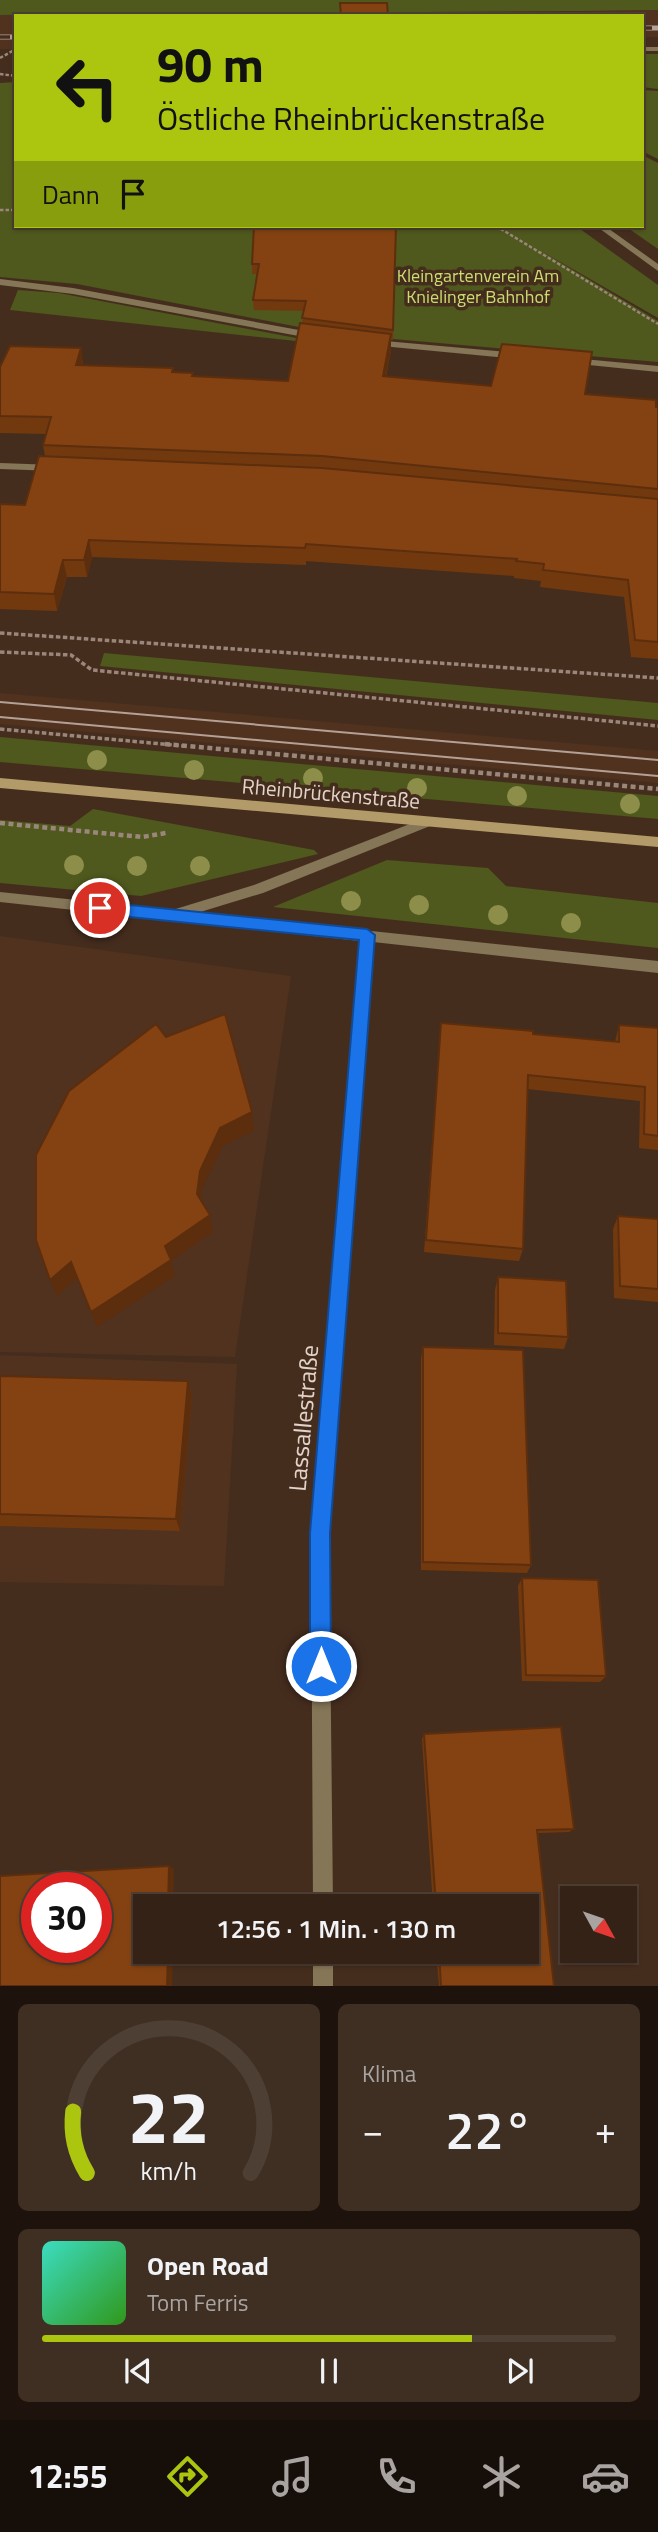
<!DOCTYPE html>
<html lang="de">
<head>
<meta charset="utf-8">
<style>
	body { margin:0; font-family:"Titillium Web",sans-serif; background:#3f2f23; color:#f1f3f6; height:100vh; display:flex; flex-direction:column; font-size:26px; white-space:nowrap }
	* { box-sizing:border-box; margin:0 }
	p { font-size:23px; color:#a9a4a1 }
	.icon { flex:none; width:38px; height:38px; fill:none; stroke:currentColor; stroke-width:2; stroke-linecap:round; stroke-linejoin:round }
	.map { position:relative; height:1986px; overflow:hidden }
	.side { display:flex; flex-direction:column; gap:18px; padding:18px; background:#1d130c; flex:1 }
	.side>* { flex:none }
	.top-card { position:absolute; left:14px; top:14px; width:630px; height:214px; border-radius:0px; box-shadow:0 2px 5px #0004,0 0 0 2px #4e3f35; background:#acc610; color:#111; overflow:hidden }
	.needle { width:46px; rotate:130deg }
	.buttons { position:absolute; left:560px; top:1886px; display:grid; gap:14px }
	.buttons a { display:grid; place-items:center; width:77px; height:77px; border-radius:0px; background:#342216; box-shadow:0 2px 5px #0004,0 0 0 2px #4e3f35; font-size:35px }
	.speed { position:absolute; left:21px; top:1872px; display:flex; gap:14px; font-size:35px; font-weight:700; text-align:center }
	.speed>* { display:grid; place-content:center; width:91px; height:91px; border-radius:50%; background:#342216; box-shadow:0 2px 5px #0004,0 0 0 2px #4e3f35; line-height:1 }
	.speed .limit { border:10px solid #d22; background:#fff; color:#111 }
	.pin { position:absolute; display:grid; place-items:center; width:60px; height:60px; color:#fff; margin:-30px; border:4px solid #fff; border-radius:50%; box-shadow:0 2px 7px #0007 }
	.me { position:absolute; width:77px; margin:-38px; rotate:0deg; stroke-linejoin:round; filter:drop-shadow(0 0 5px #0008) }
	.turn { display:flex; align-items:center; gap:24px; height:147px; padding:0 28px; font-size:32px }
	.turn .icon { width:91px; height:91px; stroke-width:2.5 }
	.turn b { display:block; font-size:49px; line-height:60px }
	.then { display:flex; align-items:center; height:66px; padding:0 28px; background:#0003; gap:14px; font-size:26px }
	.big { font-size:52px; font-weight:600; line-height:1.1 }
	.side .tile { flex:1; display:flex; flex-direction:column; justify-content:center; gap:10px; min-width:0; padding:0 24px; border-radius:10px; background:#3f2f23 }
	.side .dial { align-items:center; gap:0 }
	.dial svg { height:182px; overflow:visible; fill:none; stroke:#4e3f35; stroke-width:7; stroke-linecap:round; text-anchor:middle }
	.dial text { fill:#f1f3f6; stroke:none }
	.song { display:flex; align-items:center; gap:21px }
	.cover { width:84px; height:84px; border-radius:10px; background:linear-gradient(135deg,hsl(170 70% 55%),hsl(110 70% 35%)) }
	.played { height:7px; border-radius:4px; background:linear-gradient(90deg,#acc610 75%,#4e3f35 75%) }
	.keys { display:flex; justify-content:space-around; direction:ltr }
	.heat { display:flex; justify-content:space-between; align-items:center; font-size:38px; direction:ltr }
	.side .tiles { flex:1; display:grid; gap:18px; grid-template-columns:1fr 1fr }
	.tile:last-child { grid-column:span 2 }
	.trip { position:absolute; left:133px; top:1894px; width:406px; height:70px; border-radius:0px; background:#342216; box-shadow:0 2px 5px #0004,0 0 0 2px #4e3f35; font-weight:600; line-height:70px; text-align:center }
	.tabs { display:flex; height:112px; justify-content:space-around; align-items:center; background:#150e09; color:#a9a4a1 }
	.tabs .icon { width:49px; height:49px }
	.tabs .current { color:#acc610 }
	.tabs b { font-size:32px; color:#f1f3f6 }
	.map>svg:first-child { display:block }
	.built { fill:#50321f }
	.green { fill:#4f581d }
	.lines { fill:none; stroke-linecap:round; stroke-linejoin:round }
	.path-far2 { stroke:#9a867a; stroke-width:2.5; stroke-dasharray:3.5 2; stroke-linecap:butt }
	.path-far1 { stroke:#9a867a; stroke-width:3.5; stroke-dasharray:4.5 2.5; stroke-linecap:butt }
	.path { stroke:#9a867a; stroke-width:4.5; stroke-dasharray:5 3.5; stroke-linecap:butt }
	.service { fill:#857657; fill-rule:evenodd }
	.minor { fill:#857657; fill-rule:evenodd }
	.secondary { fill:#b39b69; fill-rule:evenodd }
	.tram { stroke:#b3a096; stroke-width:2 }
	.rail-casing { stroke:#b3a096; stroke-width:5 }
	.rail { stroke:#452d1e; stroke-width:3.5; stroke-dasharray:10; stroke-linecap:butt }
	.tree { fill:#8e8e4b }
	.wall { fill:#72390f }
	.shaded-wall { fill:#5c2e0d }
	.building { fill:#844212; stroke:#5c2e0d; stroke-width:2; fill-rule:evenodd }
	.route { fill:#1a73e8; stroke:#114b97; stroke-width:2 }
	.labels { text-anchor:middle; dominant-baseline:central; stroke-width:7; stroke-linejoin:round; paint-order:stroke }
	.far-park-label { font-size:18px; fill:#cade70; stroke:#452d1e }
	.street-label { font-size:21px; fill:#e3d3ca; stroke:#452d1e }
	.near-street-label { font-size:24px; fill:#e3d3ca; stroke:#452d1e }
</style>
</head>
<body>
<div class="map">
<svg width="658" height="1986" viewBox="0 0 658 1986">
	<rect width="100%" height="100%" fill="#452d1e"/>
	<!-- built -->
	<path class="built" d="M340,10L414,14L658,10V37H642V16H16V49H0V15Z
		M0,693L658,751V783L0,724Z
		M0,936L291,976L235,1357L0,1352Z
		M0,1355L237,1364L224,1586L0,1582Z"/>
	<!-- green -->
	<path class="green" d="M0,0H658V10C437,13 223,12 0,15Z
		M642,54H658V89L642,87Z
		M16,82V226H576L658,285V318L543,252L658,321V362L393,339L309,329L77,284L0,277V83Z
		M642,90L658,91V159L642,151Z
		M642,155L658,163V249L625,226H642Z
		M18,290L59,293L333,345L10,310Z
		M104,653L658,703V720L100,666Z
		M0,737L658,796V819L0,762Z
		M93,809L314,850L318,854L141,896L0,883V820L70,826Z
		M387,860L488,868L506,886L658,903V948L273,907Z"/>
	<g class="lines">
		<!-- path-far2 -->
		<path class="path-far2" d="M0,58L16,49
			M0,74L16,76
			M0,210H16
			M496,226L658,324"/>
		<!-- path-far1 -->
		<path class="path-far1" d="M0,633L658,678
			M0,652L71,655L92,670L658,726
			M0,729L184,746"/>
		<!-- path -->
		<path class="path" d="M165,744L658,789
			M0,823L142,837L166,833"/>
		<!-- service -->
		<path class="service" d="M642,47H658V51H642Z
			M0,279L73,288L315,333L320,336L315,339L73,294L0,285Z
			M374,340L517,353L522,356L517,359L371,345V341Z
			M572,358L658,366V372L569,363V359Z
			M425,818L431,823L430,826L263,893L174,920L167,915L169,911L254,885Z"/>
		<!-- minor -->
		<path class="minor" d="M596,226H605L658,264V271Z
			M0,463L55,465L60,468L55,471L0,469Z
			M0,892L658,961V973L373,942L329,1533L333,1906H313L311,1533L360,941L0,902Z
			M313,1951H333V1986H313Z"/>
		<!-- secondary -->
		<path class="secondary" d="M0,778L658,837V847L0,788Z"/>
		<!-- tram -->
		<path class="tram" d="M0,702L658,760
			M0,717L658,776"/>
		<defs>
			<path id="rail" d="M642,28H658
				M0,37H16"/>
		</defs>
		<!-- rail casing -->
		<use href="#rail" class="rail-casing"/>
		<!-- rail -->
		<use href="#rail" class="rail"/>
	</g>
	<!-- trees -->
	<g class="tree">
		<circle cx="97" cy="760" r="10"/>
		<circle cx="194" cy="770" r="10"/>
		<circle cx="313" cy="778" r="10"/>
		<circle cx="417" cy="788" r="10"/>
		<circle cx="517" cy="796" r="10"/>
		<circle cx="630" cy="804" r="10"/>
		<circle cx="74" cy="865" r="10"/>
		<circle cx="137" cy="866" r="10"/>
		<circle cx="200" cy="866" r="10"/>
		<circle cx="351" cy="901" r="10"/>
		<circle cx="419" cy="905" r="10"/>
		<circle cx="498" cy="915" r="10"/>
		<circle cx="571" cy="923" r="10"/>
	</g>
	<!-- wall -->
	<path class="wall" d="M396,226L393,340H391V351L386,377L585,394L658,407V659L631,657L624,597L540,587L541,581L514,578V576L306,561V565L92,557L87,577H67L57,611L0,609V504L25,505L45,456L43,445L46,434L0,433V367L81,348L83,365L193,373V377L288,381L302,323L304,311L254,310L253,300L257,274H252V264Z
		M441,1023L533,1034L615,1042L619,1025L658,1028V1150L639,1148L640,1101L527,1089L523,1249L519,1261L424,1252Z
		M618,1216L658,1219V1302L614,1298L613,1229Z
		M498,1277L568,1337L564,1349L494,1345L495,1290Z
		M423,1347L531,1565L527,1573L421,1570V1358Z
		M0,1376L188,1381L192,1396L180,1531L0,1526Z
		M522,1578L606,1676L600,1682L522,1681L518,1586Z
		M424,1734L574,1829L569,1832L538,1833L554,1986H439L436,1951H527V1906H433L422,1739Z"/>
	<!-- shaded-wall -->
	<path class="shaded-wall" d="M391,334V351L382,393L383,376Z
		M81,348L83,365H76Z
		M89,540L92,557L87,577L84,560Z
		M63,560L67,577L57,611L54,594Z
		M252,1112L254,1131L223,1146L202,1189L200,1211L197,1194L200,1171L220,1128Z
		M210,1215L213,1232L171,1261L175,1276L97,1327L91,1312L165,1246Z
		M71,1262L77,1278L57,1296L50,1280Z
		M188,1381L192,1396L180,1531L176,1519Z
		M169,1866L174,1869L173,1906H168Z
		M168,1951H173L172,1986H167Z"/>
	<!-- building -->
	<path class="building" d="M340,3H387L388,16H341Z
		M254,226H396L393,330L302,318L306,301L253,300L259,264H252Z
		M300,323L391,334L383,376L491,386L502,344L592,352L585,394L656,400V407H658V489L322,456L43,445L51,417L0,416V367L10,346L81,348L76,365L173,368L172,372L193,373L192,376L288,381Z
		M39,456L322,468L658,499V642L635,640L628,580L543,570L544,564L516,561L517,559L306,544L305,548L89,540L84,560H63L54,594L0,592V504L25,505Z
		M225,1014L252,1112L220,1128L200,1171L197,1194L210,1215L165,1246L171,1260L91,1312L71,1262L50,1280L36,1240V1155L69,1091L156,1024L166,1037Z
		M441,1023L533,1031V1034L619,1042V1025L658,1028V1136L644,1134L645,1087L528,1075L523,1249L426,1240Z
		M618,1216L658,1219V1289L620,1286Z
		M498,1277L566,1281L568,1337L498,1333Z
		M423,1347L523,1350L531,1565L423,1562Z
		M0,1376L188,1381L176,1519L0,1514Z
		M522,1578L598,1580L606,1676L526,1675Z
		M561,1727L574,1829L537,1830L554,1986H441L439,1951H527V1906H436L424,1734Z
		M169,1866L168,1906H145V1951H168L167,1986H0V1876ZM37,1888H96V1948H37Z"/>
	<!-- route -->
	<path class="route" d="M100,902L367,929L375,935L330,1533L331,1666L328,1674L321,1677L314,1674L310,1666V1533L359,940L100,914L92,908Z"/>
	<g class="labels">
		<!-- far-park labels -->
		<g class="far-park-label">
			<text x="478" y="275">Kleingartenverein Am<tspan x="478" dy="21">Knielinger Bahnhof</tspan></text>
		</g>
		<!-- street labels -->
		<g class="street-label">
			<text transform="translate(331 793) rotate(5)">Rheinbrückenstraße</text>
		</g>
		<!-- near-street labels -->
		<g class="near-street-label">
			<text transform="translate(303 1418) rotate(-85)">Lassallestraße</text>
		</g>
	</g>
</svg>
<div class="buttons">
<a><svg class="needle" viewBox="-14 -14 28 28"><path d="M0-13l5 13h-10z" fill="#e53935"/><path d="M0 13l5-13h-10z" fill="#a9a4a1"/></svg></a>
</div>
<div class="speed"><div class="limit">30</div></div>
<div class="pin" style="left:100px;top:908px;background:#d93025"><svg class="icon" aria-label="arrive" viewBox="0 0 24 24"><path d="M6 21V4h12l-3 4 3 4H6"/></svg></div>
<svg class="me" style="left:321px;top:1666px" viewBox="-20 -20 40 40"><circle r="17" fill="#1a73e8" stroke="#fff" stroke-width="3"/><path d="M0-11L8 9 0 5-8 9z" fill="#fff"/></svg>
<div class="trip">12:56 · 1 Min. · 130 m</div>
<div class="top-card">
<div class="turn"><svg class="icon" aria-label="left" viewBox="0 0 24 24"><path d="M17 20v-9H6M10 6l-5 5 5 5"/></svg><div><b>90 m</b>Östliche Rheinbrückenstraße</div></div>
<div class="then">Dann<svg class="icon" aria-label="arrive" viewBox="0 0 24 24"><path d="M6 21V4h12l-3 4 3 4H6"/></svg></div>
</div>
</div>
<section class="side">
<div class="tiles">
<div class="tile dial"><svg viewBox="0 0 100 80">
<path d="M14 69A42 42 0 1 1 86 69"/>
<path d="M14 69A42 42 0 0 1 8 42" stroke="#acc610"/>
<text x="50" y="56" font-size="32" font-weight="700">22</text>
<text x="50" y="72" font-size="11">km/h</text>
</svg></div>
<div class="tile"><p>Klima</p>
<div class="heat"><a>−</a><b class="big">22°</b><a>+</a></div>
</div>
<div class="tile">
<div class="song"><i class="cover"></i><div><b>Open Road</b><p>Tom Ferris</p></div></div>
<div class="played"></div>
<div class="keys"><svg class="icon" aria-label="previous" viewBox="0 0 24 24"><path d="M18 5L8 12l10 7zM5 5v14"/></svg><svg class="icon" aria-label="pause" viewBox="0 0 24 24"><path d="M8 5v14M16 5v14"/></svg><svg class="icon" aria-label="next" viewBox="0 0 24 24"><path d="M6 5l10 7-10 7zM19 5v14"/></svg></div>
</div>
</div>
</section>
<nav class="tabs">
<b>12:55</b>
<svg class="icon current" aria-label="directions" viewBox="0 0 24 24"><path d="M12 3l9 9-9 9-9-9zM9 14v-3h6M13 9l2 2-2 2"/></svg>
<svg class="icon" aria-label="music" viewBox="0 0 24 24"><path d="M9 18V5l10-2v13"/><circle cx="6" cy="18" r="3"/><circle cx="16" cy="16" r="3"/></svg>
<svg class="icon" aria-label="phone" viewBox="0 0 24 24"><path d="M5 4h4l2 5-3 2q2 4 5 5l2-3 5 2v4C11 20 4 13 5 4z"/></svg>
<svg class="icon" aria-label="climate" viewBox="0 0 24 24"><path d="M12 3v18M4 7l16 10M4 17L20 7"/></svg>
<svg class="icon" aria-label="car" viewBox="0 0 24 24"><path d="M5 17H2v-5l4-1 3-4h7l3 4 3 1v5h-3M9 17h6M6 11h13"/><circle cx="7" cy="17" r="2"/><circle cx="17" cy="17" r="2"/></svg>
</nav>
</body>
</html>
